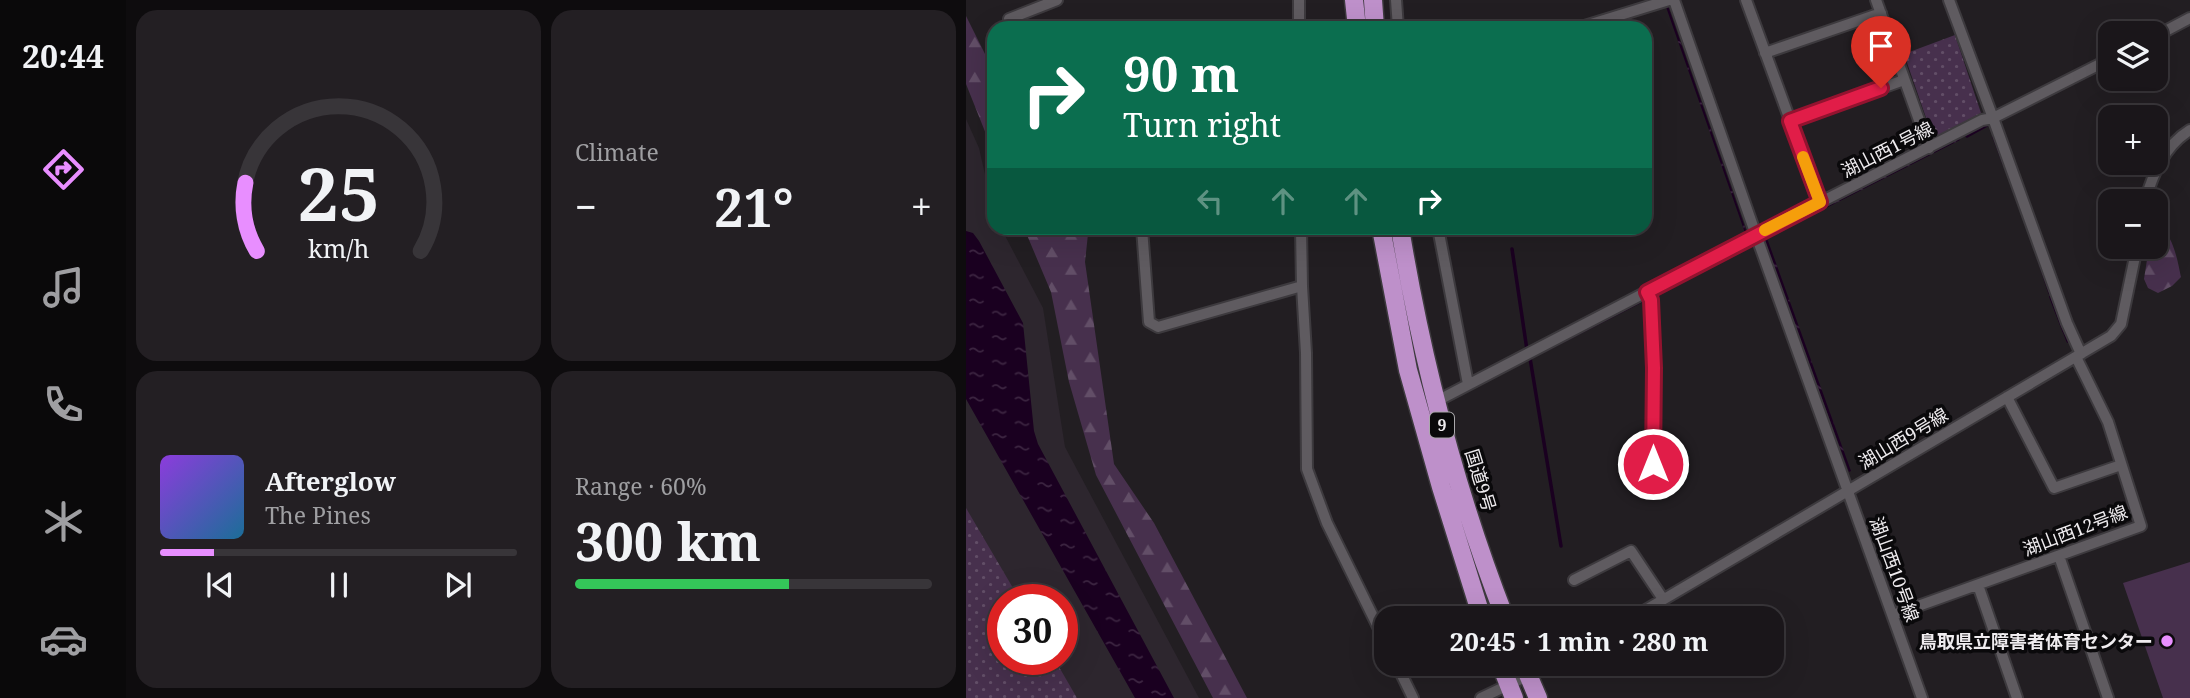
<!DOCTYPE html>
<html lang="en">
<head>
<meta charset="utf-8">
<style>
	body { margin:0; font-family:"Noto Serif","Noto Sans JP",serif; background:#231f23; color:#f1f3f6; height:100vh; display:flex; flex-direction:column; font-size:26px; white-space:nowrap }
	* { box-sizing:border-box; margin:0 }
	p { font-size:23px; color:#9f9fa2 }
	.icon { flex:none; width:38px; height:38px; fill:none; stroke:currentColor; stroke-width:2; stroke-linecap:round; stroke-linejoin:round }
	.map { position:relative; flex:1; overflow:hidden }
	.panel { display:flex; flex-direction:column; gap:10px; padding:10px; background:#0e0c0e; width:840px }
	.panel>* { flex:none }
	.hud { position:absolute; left:21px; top:21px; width:665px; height:214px; border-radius:21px; box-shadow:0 7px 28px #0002,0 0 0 2px #383539; background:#0b6e4f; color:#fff; overflow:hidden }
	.fabs { position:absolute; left:1132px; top:21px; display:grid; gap:14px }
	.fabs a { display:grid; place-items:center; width:70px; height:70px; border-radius:14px; background:#1a161a; box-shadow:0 7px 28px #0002,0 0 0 2px #383539; font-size:35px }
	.speed { position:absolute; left:21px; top:584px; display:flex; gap:14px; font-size:35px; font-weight:700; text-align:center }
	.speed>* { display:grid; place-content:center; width:91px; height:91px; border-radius:50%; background:#1a161a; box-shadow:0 7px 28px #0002,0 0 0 2px #383539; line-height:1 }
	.speed .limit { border:10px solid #d22; background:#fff; color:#111 }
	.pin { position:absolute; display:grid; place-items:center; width:60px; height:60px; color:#fff; margin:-72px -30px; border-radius:50% 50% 50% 0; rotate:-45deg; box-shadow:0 0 7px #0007 }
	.pin .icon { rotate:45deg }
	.me { position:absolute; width:77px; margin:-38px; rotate:0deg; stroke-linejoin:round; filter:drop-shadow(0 0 5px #0008) }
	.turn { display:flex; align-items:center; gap:24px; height:147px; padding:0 21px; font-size:32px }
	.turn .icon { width:91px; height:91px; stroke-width:2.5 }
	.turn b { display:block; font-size:49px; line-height:60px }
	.lanes { display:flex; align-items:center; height:66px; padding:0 21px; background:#0003; justify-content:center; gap:35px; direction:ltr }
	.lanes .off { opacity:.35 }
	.big { font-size:52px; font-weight:700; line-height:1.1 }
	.panel .tile { flex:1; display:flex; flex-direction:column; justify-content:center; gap:10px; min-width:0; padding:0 24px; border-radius:21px; background:#231f23 }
	.panel .dial { align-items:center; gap:0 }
	.dial svg { height:182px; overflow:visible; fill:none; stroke:#383539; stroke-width:7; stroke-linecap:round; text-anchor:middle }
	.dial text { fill:#f1f3f6; stroke:none }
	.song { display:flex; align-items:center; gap:21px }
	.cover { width:84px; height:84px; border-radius:10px; background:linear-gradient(135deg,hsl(270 70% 55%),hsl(200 70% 35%)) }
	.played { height:7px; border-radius:4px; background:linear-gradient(90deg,#e88eff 15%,#383539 15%) }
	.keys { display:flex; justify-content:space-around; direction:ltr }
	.heat { display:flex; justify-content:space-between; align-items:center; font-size:38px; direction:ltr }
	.charge { height:10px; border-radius:5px; background:linear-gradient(90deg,#34c759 60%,#383539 0) }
	.panel .tiles { flex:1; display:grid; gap:10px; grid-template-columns:repeat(2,1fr) }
	.trip { position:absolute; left:408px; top:606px; width:410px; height:70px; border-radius:21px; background:#1a161a; box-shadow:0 7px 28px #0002,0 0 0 2px #383539; font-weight:700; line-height:70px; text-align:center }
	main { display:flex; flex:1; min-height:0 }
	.tab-bar { display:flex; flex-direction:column; width:126px; justify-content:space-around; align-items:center; background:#0a090a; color:#9f9fa2 }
	.tab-bar .icon { width:49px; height:49px }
	.tab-bar .selected { color:#e88eff }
	.tab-bar b { font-size:32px; color:#f1f3f6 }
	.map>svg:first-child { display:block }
	.built { fill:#2d262e; fill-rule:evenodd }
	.grass { fill:url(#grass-dots) }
	.forest { fill:url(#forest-firs) }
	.pitch { fill:#47304d }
	.water { fill:url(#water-ripples) }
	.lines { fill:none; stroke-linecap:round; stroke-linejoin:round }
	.stream { stroke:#1a0020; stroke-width:3.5 }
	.minor-casing { stroke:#3d3a3e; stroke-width:14 }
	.trunk-casing { stroke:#3d3a3e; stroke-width:21 }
	.minor { stroke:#5f5b60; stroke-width:10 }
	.trunk { stroke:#be90ca; stroke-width:18 }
	.route-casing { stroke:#92132f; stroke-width:18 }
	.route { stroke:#e11d48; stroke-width:12 }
	.slow { stroke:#f59e0b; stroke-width:12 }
	.poi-dot { fill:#e88eff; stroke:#0a090b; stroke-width:2.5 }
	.labels { text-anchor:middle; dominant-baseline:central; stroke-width:7; stroke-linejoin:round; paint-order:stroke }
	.shield { fill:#0a090b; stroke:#aaa8ab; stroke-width:2 }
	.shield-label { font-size:16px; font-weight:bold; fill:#efecef }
	.street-label { font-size:18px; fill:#efecef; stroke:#0a090b }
	.poi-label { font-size:18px; font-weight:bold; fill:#efecef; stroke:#0a090b; text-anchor:end }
</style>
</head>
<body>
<main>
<nav class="tab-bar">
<b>20:44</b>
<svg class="icon selected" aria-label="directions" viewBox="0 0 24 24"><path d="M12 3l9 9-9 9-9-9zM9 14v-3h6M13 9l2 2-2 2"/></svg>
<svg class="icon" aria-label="music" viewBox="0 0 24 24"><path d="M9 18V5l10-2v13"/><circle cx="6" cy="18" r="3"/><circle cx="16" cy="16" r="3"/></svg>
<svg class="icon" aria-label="phone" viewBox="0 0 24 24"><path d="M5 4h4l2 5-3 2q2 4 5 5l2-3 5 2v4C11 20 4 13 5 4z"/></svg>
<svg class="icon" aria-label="climate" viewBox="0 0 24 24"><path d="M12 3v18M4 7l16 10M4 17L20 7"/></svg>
<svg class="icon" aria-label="car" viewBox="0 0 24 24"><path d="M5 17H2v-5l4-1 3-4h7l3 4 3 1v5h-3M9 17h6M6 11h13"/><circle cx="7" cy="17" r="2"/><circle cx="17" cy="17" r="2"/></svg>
</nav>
<section class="panel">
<div class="tiles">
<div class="tile dial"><svg viewBox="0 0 100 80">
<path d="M14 69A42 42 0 1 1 86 69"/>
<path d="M14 69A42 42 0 0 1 9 39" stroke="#e88eff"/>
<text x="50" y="56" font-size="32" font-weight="700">25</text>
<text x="50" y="72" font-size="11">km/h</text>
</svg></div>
<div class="tile"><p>Climate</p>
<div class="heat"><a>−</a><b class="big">21°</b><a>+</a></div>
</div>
<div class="tile">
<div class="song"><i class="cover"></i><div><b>Afterglow</b><p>The Pines</p></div></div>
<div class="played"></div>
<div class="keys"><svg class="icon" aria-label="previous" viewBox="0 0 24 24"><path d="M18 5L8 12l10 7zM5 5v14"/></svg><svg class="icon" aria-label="pause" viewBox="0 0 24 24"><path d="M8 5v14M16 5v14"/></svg><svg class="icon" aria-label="next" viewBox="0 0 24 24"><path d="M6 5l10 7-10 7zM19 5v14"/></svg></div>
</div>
<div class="tile"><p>Range · 60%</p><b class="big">300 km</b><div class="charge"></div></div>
</div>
</section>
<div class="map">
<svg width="1224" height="698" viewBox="0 0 1224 698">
	<defs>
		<pattern id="grass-dots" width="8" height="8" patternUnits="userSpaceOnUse" patternTransform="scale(1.75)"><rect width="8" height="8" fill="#47304d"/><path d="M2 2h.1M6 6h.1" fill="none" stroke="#624e67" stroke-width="1.8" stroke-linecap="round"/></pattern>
		<pattern id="forest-firs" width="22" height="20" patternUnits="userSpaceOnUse" patternTransform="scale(1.75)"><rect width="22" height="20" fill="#47304d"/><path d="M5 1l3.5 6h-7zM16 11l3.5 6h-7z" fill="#624e67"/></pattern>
		<pattern id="water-ripples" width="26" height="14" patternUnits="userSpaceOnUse" patternTransform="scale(1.75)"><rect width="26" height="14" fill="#1a0020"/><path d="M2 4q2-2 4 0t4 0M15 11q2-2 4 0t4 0" fill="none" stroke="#3c2541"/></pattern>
	</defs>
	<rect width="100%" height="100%" fill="#221e22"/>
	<!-- built -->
	<path class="built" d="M0,119L13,148L28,214V228H35L77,308L99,447L233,698H0ZM37,600H96V660H37Z"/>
	<!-- grass -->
	<path class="grass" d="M989,35L1015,113L967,138L938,54Z
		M0,508L54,600H37V660H89L111,698H0Z"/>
	<!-- forest -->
	<path class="forest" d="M0,16L28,72V154L0,84Z
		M1193,227C1207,233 1212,263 1215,277L1206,286L1192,293L1182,288L1178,279L1183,247H1190V230Z
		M58,228H118L122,234L119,262L148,464L188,523L281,698H247L130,475L103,382L85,292Z"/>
	<!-- pitch -->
	<path class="pitch" d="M1224,562V698H1197L1157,583Z"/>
	<!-- water -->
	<path class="water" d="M702,6L781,233H779L700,7Z
		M993,139L994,140L813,232L812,230Z
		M0,231L7,233L13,241L57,323L68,431L72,444L208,698H169L0,399Z
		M807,233V234L801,238L885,471L883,472L797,238Z
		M783,245L784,247L690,295L689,293Z
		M680,298L681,300L525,380L524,378Z"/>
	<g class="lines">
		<!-- stream -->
		<path class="stream" d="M1001,136L1021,125
			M1028,137L1038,164
			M546,249L561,350
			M1073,260L1084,293
			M1085,297L1098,331
			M1099,333L1102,341
			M564,358L595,546"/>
		<defs>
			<path id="minor" d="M333,0V28
				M430,0L432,28
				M708,0L790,235L1016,120L1027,118L983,0
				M780,0L854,202
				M910,0L963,148
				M43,19L91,0
				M612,28L703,0
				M1190,36L1224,18
				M799,53L915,13
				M824,121L938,80
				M1179,201C1187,174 1198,146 1224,130
				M176,228L183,322L192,327L336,286
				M335,228L336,286L340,353L341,469L361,523L420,643
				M472,228L502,384
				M682,292L685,300L688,368L687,464
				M1115,354L1101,323L1027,118L1144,59
				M1041,397L1088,488L1155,465
				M469,402L790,235L956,698
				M1093,556L1142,698
				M608,580L665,551L697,599
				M1012,585L1051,698
				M927,615L1175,526L1142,422L1110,357
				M666,618L1145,336L1155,324L1171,247
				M430,663L447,698
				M515,698L588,663"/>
			<path id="trunk" d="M388,0L391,28
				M407,0L409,28
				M415,228L442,370L475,487L516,618
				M434,228C456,361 490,492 539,618
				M534,663L548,698
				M557,663L572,698"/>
		</defs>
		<!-- minor casing -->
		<use href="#minor" class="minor-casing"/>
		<!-- trunk casing -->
		<use href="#trunk" class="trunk-casing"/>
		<!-- minor -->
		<use href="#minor" class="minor"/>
		<!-- trunk -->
		<use href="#trunk" class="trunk"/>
	</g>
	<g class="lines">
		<defs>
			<path id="route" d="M687,464L688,368L685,300L681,292L854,202L824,121L915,88"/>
		</defs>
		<!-- route casing -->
		<use href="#route" class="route-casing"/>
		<!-- route -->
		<use href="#route" class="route"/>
		<!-- slow -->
		<path class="slow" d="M799,230L854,202L837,157"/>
	</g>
	<!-- markers -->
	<circle class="poi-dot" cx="1201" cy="641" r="7"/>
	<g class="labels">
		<!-- shield labels -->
		<rect class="shield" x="464" y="412.5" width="24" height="25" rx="5"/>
		<g class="shield-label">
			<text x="476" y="425">9</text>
		</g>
		<!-- street labels -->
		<g class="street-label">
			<text transform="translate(921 149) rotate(-27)">湖山西1号線</text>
			<text transform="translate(937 438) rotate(-31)">湖山西9号線</text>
			<text transform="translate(515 480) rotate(73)">国道9号</text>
			<text transform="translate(1109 530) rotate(-21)">湖山西12号線</text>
			<text transform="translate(929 569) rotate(70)">湖山西10号線</text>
		</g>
		<!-- poi labels -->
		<g class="poi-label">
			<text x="1187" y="641">鳥取県立障害者体育センター</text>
		</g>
	</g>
</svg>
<div class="fabs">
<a><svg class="icon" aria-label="layers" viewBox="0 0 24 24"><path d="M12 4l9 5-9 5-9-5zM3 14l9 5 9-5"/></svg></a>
<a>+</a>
<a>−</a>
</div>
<div class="speed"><div class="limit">30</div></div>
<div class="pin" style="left:915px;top:88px;background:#d93025"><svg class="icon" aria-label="arrive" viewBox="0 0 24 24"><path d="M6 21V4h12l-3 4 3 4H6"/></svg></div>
<svg class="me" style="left:687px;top:464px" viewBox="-20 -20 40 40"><circle r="17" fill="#e11d48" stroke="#fff" stroke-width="3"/><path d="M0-11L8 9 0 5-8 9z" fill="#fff"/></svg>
<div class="trip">20:45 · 1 min · 280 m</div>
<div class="hud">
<div class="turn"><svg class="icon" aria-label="right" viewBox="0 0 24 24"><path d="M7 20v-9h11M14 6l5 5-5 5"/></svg><div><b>90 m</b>Turn right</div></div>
<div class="lanes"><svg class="icon off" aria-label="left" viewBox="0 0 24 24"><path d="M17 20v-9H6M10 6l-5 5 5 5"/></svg><svg class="icon off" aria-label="ahead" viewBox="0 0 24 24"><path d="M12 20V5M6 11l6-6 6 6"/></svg><svg class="icon off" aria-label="ahead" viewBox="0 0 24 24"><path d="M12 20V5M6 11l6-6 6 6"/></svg><svg class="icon" aria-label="right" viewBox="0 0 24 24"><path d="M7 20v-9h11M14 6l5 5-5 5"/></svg></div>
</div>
</div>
</main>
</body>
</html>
